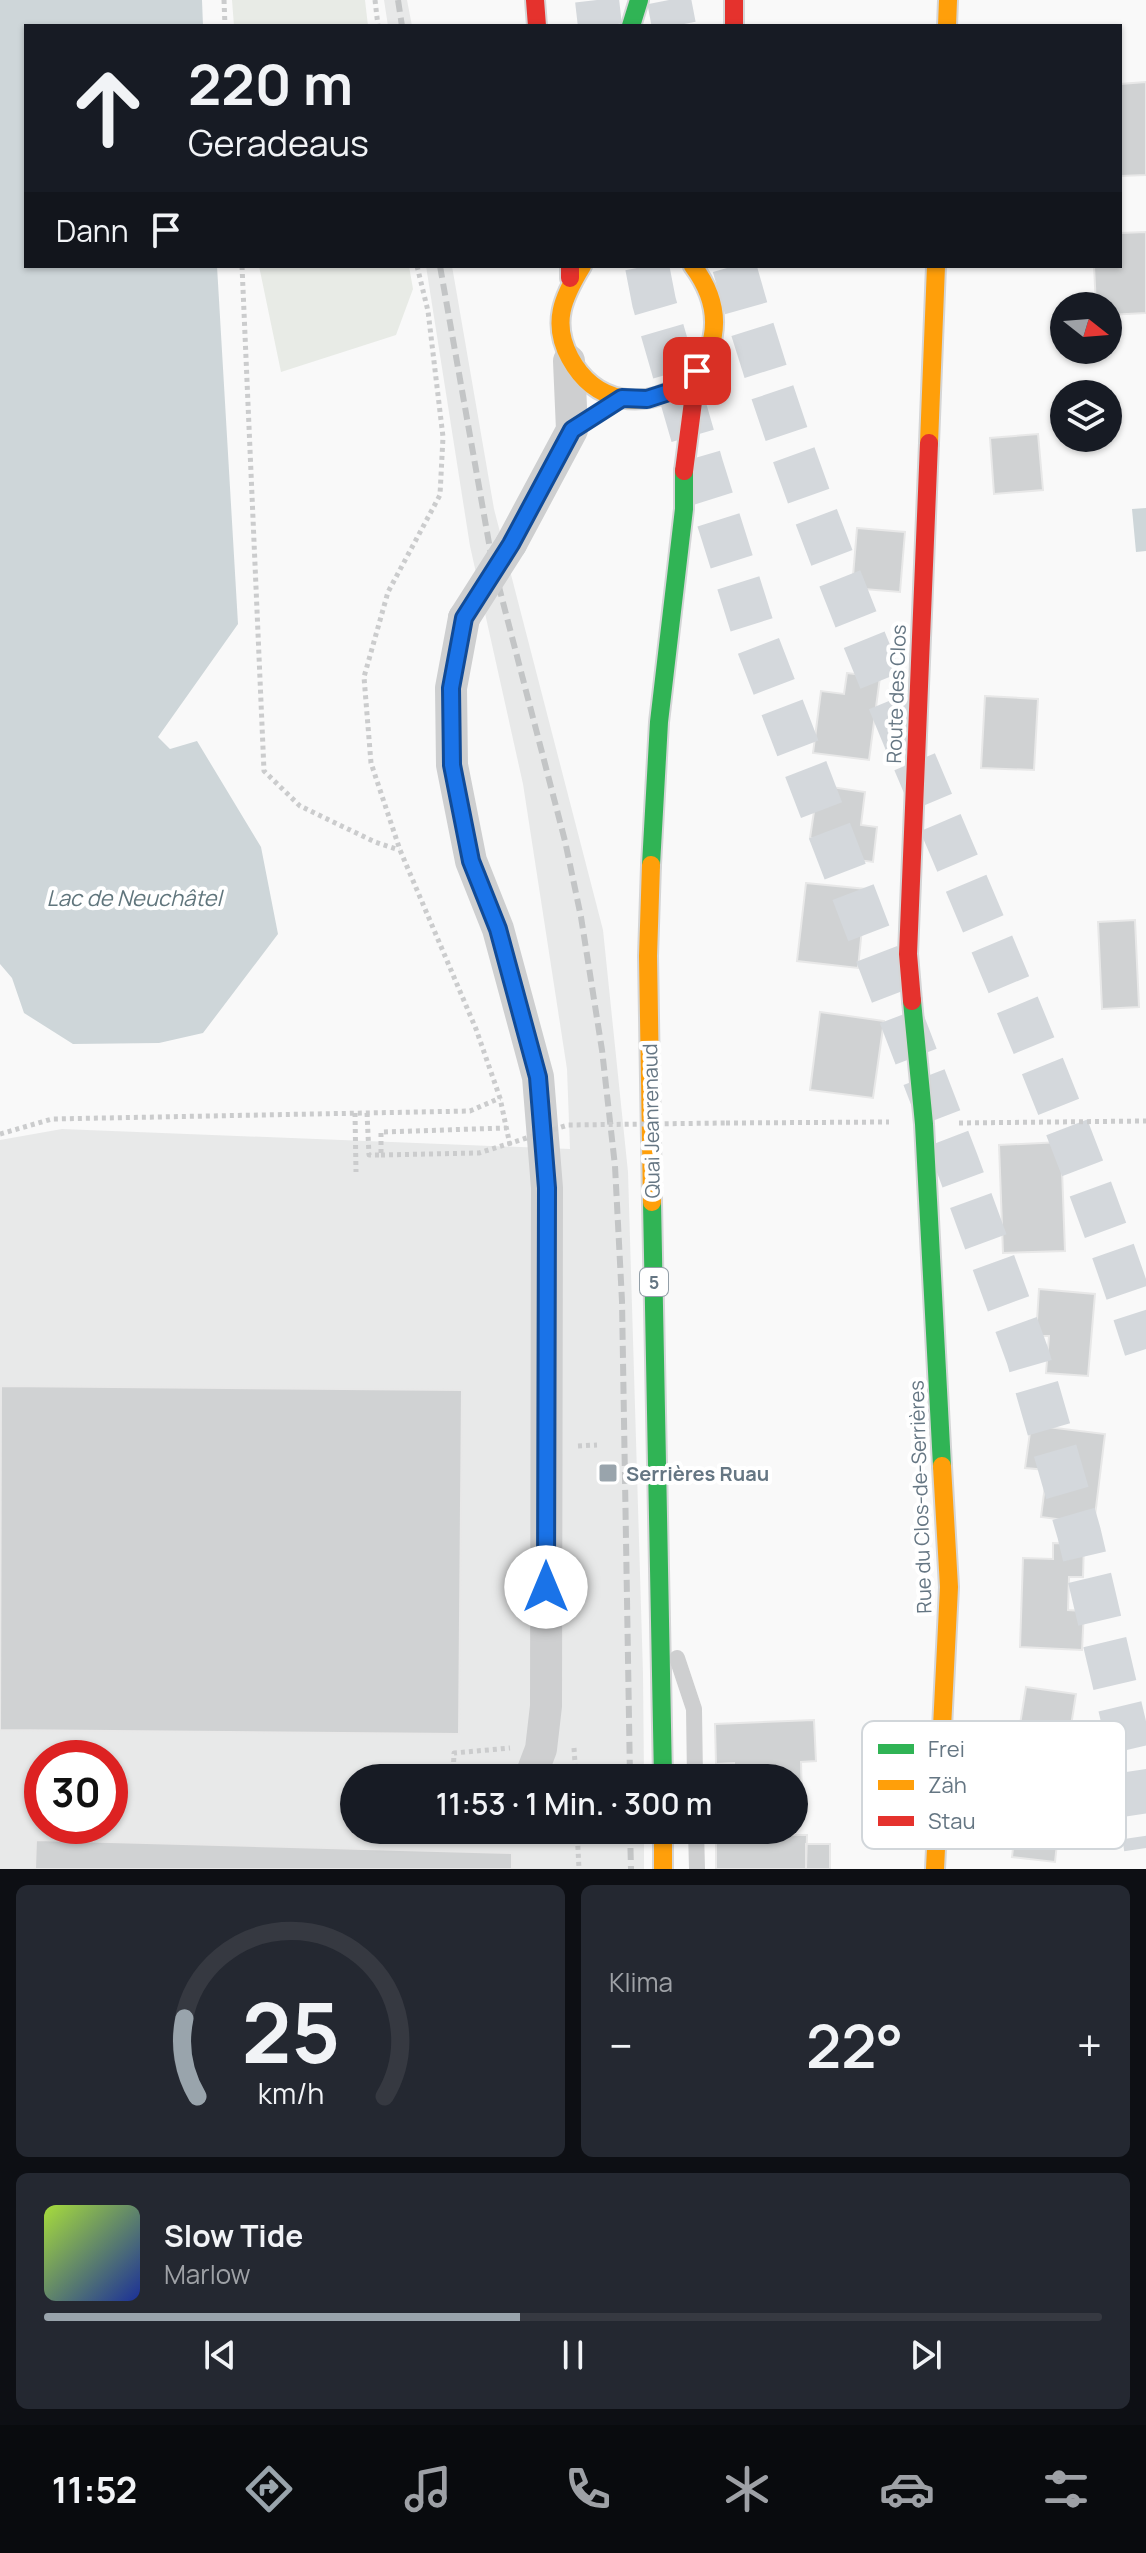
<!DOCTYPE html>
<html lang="de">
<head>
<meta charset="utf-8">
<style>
	body { margin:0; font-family:Manrope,sans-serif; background:#242831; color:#f1f3f6; height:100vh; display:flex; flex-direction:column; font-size:30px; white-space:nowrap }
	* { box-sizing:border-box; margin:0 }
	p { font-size:26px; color:#9ea1a6 }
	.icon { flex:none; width:44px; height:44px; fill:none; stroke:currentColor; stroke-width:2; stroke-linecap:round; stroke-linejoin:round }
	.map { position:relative; height:1869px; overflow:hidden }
	.side { display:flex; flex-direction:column; gap:16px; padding:16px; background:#0d0f14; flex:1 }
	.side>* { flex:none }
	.top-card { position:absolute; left:24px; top:24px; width:1098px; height:244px; border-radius:0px; box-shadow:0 2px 6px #0004; background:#171b24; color:#f1f3f6; overflow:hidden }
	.needle { width:52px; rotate:107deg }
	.controls { position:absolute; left:1050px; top:292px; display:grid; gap:16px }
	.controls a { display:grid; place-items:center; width:72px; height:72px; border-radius:50%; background:#171b24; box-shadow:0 2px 6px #0004; font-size:40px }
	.speed { position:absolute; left:24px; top:1740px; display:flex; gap:16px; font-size:40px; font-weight:700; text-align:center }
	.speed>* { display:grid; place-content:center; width:104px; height:104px; border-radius:50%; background:#171b24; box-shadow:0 2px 6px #0004; line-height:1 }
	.speed .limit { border:12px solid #d22; background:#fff; color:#111 }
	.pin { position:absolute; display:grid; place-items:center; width:68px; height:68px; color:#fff; margin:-34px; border-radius:16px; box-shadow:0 4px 12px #0006 }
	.me { position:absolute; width:88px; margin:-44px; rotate:0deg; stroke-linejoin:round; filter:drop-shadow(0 0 6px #0008) }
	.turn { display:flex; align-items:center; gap:28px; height:168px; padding:0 32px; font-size:36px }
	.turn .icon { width:104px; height:104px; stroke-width:2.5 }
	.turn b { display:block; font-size:56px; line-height:68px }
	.then { display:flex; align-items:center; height:76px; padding:0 32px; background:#0003; gap:16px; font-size:30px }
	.big { font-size:60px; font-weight:600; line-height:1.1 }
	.side .card { flex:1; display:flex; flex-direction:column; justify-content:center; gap:12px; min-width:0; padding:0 28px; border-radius:12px; background:#242831 }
	.side .dial { align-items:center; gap:0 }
	.dial svg { height:208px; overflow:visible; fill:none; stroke:#363941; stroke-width:7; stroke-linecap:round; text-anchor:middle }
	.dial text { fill:#f1f3f6; stroke:none }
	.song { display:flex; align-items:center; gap:24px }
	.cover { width:96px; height:96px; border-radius:12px; background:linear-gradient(135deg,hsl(80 70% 55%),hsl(230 70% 35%)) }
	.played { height:8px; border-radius:4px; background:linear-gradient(90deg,#99a4ac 45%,#363941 45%) }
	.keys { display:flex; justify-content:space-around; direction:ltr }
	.heat { display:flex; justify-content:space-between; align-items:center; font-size:44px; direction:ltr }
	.side .tiles { flex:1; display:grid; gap:16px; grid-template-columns:1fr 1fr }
	.card:last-child { grid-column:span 2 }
	.trip { position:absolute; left:340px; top:1764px; width:468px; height:80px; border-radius:40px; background:#171b24; box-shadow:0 2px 6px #0004; font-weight:600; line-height:80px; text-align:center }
	.menu { display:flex; height:128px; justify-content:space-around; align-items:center; background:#090b0e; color:#9ea1a6 }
	.menu .icon { width:56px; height:56px }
	.menu .on { color:#99a4ac }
	.menu b { font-size:36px; color:#f1f3f6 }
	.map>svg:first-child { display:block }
	.built { fill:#e8e9e9; fill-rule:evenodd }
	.green { fill:#e8ebe6 }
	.water { fill:#ced6d9 }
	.building { fill:#d0d2d3; stroke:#e8e8e8; stroke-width:2 }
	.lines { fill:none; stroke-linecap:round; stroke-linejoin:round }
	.highway-tunnel { stroke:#d4d8dc; stroke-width:44; stroke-dasharray:44 22; stroke-linecap:butt }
	.fast-casing { stroke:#d5d6d7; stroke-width:22 }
	.slow-casing { stroke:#d5d6d7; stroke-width:22 }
	.jam-casing { stroke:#d5d6d7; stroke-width:22 }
	.path { stroke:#cbcccd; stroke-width:5; stroke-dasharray:4 4; stroke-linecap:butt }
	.lane { stroke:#cecfd0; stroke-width:16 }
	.street { stroke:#cecfd0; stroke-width:32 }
	.fast { stroke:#30b455; stroke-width:18 }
	.slow { stroke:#ff9f0a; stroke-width:18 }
	.jam { stroke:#e5322d; stroke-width:18 }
	.rail { stroke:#c3c5c6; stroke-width:6; stroke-dasharray:12 6; stroke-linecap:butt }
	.path-bridge { stroke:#cbcccd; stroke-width:5; stroke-dasharray:4 4; stroke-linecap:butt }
	.street-bridge { stroke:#cecfd0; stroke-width:32 }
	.route-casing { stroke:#114b97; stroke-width:20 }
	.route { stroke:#1a73e8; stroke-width:14 }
	.poi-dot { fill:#99a4ac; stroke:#fff; stroke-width:3 }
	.labels { text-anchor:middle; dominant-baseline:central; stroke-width:8; stroke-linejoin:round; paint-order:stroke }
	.shield { fill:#fff; stroke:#939fa8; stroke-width:2 }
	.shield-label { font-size:18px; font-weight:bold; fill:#657683 }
	.street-label { font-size:20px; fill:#657683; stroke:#fff }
	.poi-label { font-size:20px; font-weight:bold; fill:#657683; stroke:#fff; text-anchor:start }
	.water-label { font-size:22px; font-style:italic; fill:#60757c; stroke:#fff }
	.key { fill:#fff; stroke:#d1d6da; stroke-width:2 }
	.key-label { font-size:22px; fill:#657683 }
</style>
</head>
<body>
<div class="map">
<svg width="1146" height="1869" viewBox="0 0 1146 1869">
	<rect width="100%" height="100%" fill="#f9f9f9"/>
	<!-- built -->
	<path class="built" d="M384,0H407L412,26H388Z
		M426,266H452L494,509L603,930L628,1172L643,1674L644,1778H354V1830H644V1869H0V1140L62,1129L570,1149L567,1069L523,784L470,546ZM42,1758H110V1826H42Z"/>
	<!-- green -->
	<path class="green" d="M232,0H365L368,26H234Z
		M259,266H409L413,289L396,335L281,372Z"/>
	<!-- water -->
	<path class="water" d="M0,0H202L203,26H26V266H217L238,624L158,737L170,749L197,741L261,847L278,934L203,1033L159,1043L73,1044L24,1013L12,978L0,964Z
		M1146,508V551L1136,552L1132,509Z"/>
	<!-- building -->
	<path class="building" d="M1146,82V175L1120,176V84Z
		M1146,232V313L1108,315V306H1096L1094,266H1120V233Z
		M1038,434L1043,490L994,494L990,438Z
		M857,528L905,532L900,592L852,588Z
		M847,673L880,677L869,760L813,753L821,691L844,694Z
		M985,696L1038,699L1034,770L981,768Z
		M818,785L865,792L861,825L877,827L873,862L850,859L852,844L810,838Z
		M806,883L866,889L858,968L797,961Z
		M1135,920L1139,1007L1102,1009L1098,922Z
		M820,1012L884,1021L873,1098L810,1090Z
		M1061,1142L1065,1251L1003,1253L999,1145Z
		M1039,1289L1095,1294L1088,1376L1046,1373L1049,1336H1036Z
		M1,1386L462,1390L459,1734L0,1730Z
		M1031,1425L1105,1434L1094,1524L1041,1517L1047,1470L1025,1468Z
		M1053,1543L1084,1544L1083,1577H1069L1068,1610L1084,1611L1082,1650L1020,1647L1023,1558L1053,1559Z
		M1026,1687L1076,1694L1068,1745L1018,1737Z
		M814,1720L816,1761L801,1762L802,1796H794V1778H734V1763L716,1764L715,1724Z
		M994,1789L1062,1797L1055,1862L1012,1857L1016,1821L991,1818Z
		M716,1834L807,1835L806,1869H716Z
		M36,1840L512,1853V1869H35Z
		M806,1844H830V1869H806Z"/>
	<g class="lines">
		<!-- highway-tunnel -->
		<path class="highway-tunnel" d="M597,0L600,26
			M669,0L674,26
			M647,266L654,302L702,468L757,642L957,1163L1028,1357L1079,1533L1134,1766L1146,1848
			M734,266C837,639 1029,981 1146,1349"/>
		<defs>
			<path id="fast" d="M631,26L639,0
				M651,865L659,722L684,509V471
				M912,1001L924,1124L942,1466
				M652,1202L663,1778"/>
			<path id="slow" d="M947,26L948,0
				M582,266C563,297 551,323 570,358C622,454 768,367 693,266
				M929,443L936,266
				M651,865L648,956L652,1202
				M663,1830V1869
				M935,1869L949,1587L942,1466"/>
			<path id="jam" d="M535,0L537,26
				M734,0V26
				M570,266V278
				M684,471L697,371
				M912,1001L908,954L929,443"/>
		</defs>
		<!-- fast casing -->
		<use href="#fast" class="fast-casing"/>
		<!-- slow casing -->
		<use href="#slow" class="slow-casing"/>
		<!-- jam casing -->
		<use href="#jam" class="jam-casing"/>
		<!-- path -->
		<path class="path" d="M224,0L225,26
			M375,0L378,26
			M242,266L264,771L300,806L375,842L399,850
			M417,266L428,311L443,437L440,495L388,592L364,677L371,763L400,850L476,1029L500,1098L510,1145
			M355,1113L356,1172
			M367,1113L369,1155H381V1132L507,1128
			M726,1123L889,1122
			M959,1123L1146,1121
			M0,1134L52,1119L470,1111L500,1098
			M578,1446L597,1445
			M574,1748L576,1778
			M453,1778L454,1753L510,1748
			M577,1830L579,1869"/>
		<!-- lane -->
		<path class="lane" d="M677,1658L694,1709L695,1778
			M696,1830L697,1869"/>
		<!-- street -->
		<path class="street" d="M511,544L572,430L569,361
			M464,618L451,688L452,765L471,861L498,929L538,1077L547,1188L546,1706L541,1749L530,1778"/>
		<!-- fast -->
		<use href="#fast" class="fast"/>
		<!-- slow -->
		<use href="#slow" class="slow"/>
		<!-- jam -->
		<use href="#jam" class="jam"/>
		<!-- rail -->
		<path class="rail" d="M398,0L402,26
			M440,266L492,560L565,841L581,917L602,1050L615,1166L622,1301L630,1778
			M630,1830L631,1869"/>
		<!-- path-bridge -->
		<path class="path-bridge" d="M381,1155L479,1153L568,1125L726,1123"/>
		<!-- street-bridge -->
		<path class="street-bridge" d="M464,618L511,544"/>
	</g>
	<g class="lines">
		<defs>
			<path id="route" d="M546,1587L547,1188L538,1077L498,929L471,861L452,765L451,688L464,618L511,544L572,430L622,398L647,399L675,390L697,371"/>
		</defs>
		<!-- route casing -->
		<use href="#route" class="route-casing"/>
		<!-- route -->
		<use href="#route" class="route"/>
	</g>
	<!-- markers -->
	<rect class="poi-dot" x="598" y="1463" width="20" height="20" rx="4"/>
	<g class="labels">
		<!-- shield labels -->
		<rect class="shield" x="640" y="1268" width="28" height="28" rx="6"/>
		<g class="shield-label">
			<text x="654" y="1282">5</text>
		</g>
		<!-- street labels -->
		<g class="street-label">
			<text transform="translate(896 694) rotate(-88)">Route des Clos</text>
			<text transform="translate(651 1121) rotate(-91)">Quai Jeanrenaud</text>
			<text transform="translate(920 1497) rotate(-92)">Rue du Clos-de-Serrières</text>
		</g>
		<!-- poi labels -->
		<g class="poi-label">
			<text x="626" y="1473">Serrières Ruau</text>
		</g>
		<!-- water labels -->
		<g class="water-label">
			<text x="134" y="898">Lac de Neuchâtel</text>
		</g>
	</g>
	<!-- legend -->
	<rect x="862" y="1721" width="264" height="128" rx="12" class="key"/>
	<rect x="878" y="1744" width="36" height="10" fill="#30b455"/>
	<rect x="878" y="1780" width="36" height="10" fill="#ff9f0a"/>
	<rect x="878" y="1816" width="36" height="10" fill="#e5322d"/>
	<g class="key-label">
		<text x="928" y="1757">Frei</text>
		<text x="928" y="1793">Zäh</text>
		<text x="928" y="1829">Stau</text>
	</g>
</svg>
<div class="controls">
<a><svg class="needle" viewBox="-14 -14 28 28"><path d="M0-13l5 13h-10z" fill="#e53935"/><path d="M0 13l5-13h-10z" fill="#9ea1a6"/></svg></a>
<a><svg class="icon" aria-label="layers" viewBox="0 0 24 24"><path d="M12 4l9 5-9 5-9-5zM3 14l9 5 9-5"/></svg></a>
</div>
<div class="speed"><div class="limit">30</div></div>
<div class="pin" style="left:697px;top:371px;background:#d93025"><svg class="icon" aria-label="arrive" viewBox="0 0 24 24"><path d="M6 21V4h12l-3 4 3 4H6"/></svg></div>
<svg class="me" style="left:546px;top:1587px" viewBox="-20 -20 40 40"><circle r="19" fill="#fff"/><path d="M0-13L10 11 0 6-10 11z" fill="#1a73e8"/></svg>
<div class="trip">11:53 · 1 Min. · 300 m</div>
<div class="top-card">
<div class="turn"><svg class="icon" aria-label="ahead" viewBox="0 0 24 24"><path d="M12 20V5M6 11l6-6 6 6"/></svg><div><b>220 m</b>Geradeaus</div></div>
<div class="then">Dann<svg class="icon" aria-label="arrive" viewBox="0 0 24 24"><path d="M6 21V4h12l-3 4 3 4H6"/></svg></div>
</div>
</div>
<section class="side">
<div class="tiles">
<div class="card dial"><svg viewBox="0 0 100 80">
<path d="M14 69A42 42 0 1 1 86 69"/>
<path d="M14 69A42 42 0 0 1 9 39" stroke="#99a4ac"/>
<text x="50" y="56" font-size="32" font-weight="700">25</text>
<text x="50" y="72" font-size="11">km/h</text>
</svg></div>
<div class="card"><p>Klima</p>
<div class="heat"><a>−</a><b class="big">22°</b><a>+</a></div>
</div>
<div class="card">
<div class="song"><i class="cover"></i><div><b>Slow Tide</b><p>Marlow</p></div></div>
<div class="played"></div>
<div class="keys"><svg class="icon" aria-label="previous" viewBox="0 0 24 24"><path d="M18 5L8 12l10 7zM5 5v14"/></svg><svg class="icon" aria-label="pause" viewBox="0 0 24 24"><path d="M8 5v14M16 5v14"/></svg><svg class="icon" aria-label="next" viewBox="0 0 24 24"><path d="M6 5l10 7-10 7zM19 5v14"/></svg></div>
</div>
</div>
</section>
<nav class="menu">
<b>11:52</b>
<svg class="icon on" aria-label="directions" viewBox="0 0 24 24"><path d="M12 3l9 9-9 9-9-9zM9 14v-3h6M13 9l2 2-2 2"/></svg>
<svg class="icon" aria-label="music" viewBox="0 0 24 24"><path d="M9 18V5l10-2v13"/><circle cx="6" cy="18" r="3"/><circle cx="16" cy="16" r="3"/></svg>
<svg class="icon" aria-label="phone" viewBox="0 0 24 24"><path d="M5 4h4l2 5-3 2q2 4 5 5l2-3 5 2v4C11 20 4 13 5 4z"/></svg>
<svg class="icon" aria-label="climate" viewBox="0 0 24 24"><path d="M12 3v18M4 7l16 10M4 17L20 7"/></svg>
<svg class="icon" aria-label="car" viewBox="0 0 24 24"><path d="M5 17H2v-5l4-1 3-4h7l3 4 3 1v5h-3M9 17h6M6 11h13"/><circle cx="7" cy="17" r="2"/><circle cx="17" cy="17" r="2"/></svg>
<svg class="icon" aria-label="filters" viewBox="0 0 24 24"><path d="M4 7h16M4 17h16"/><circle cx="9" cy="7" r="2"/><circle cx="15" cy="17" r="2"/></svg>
</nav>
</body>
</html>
